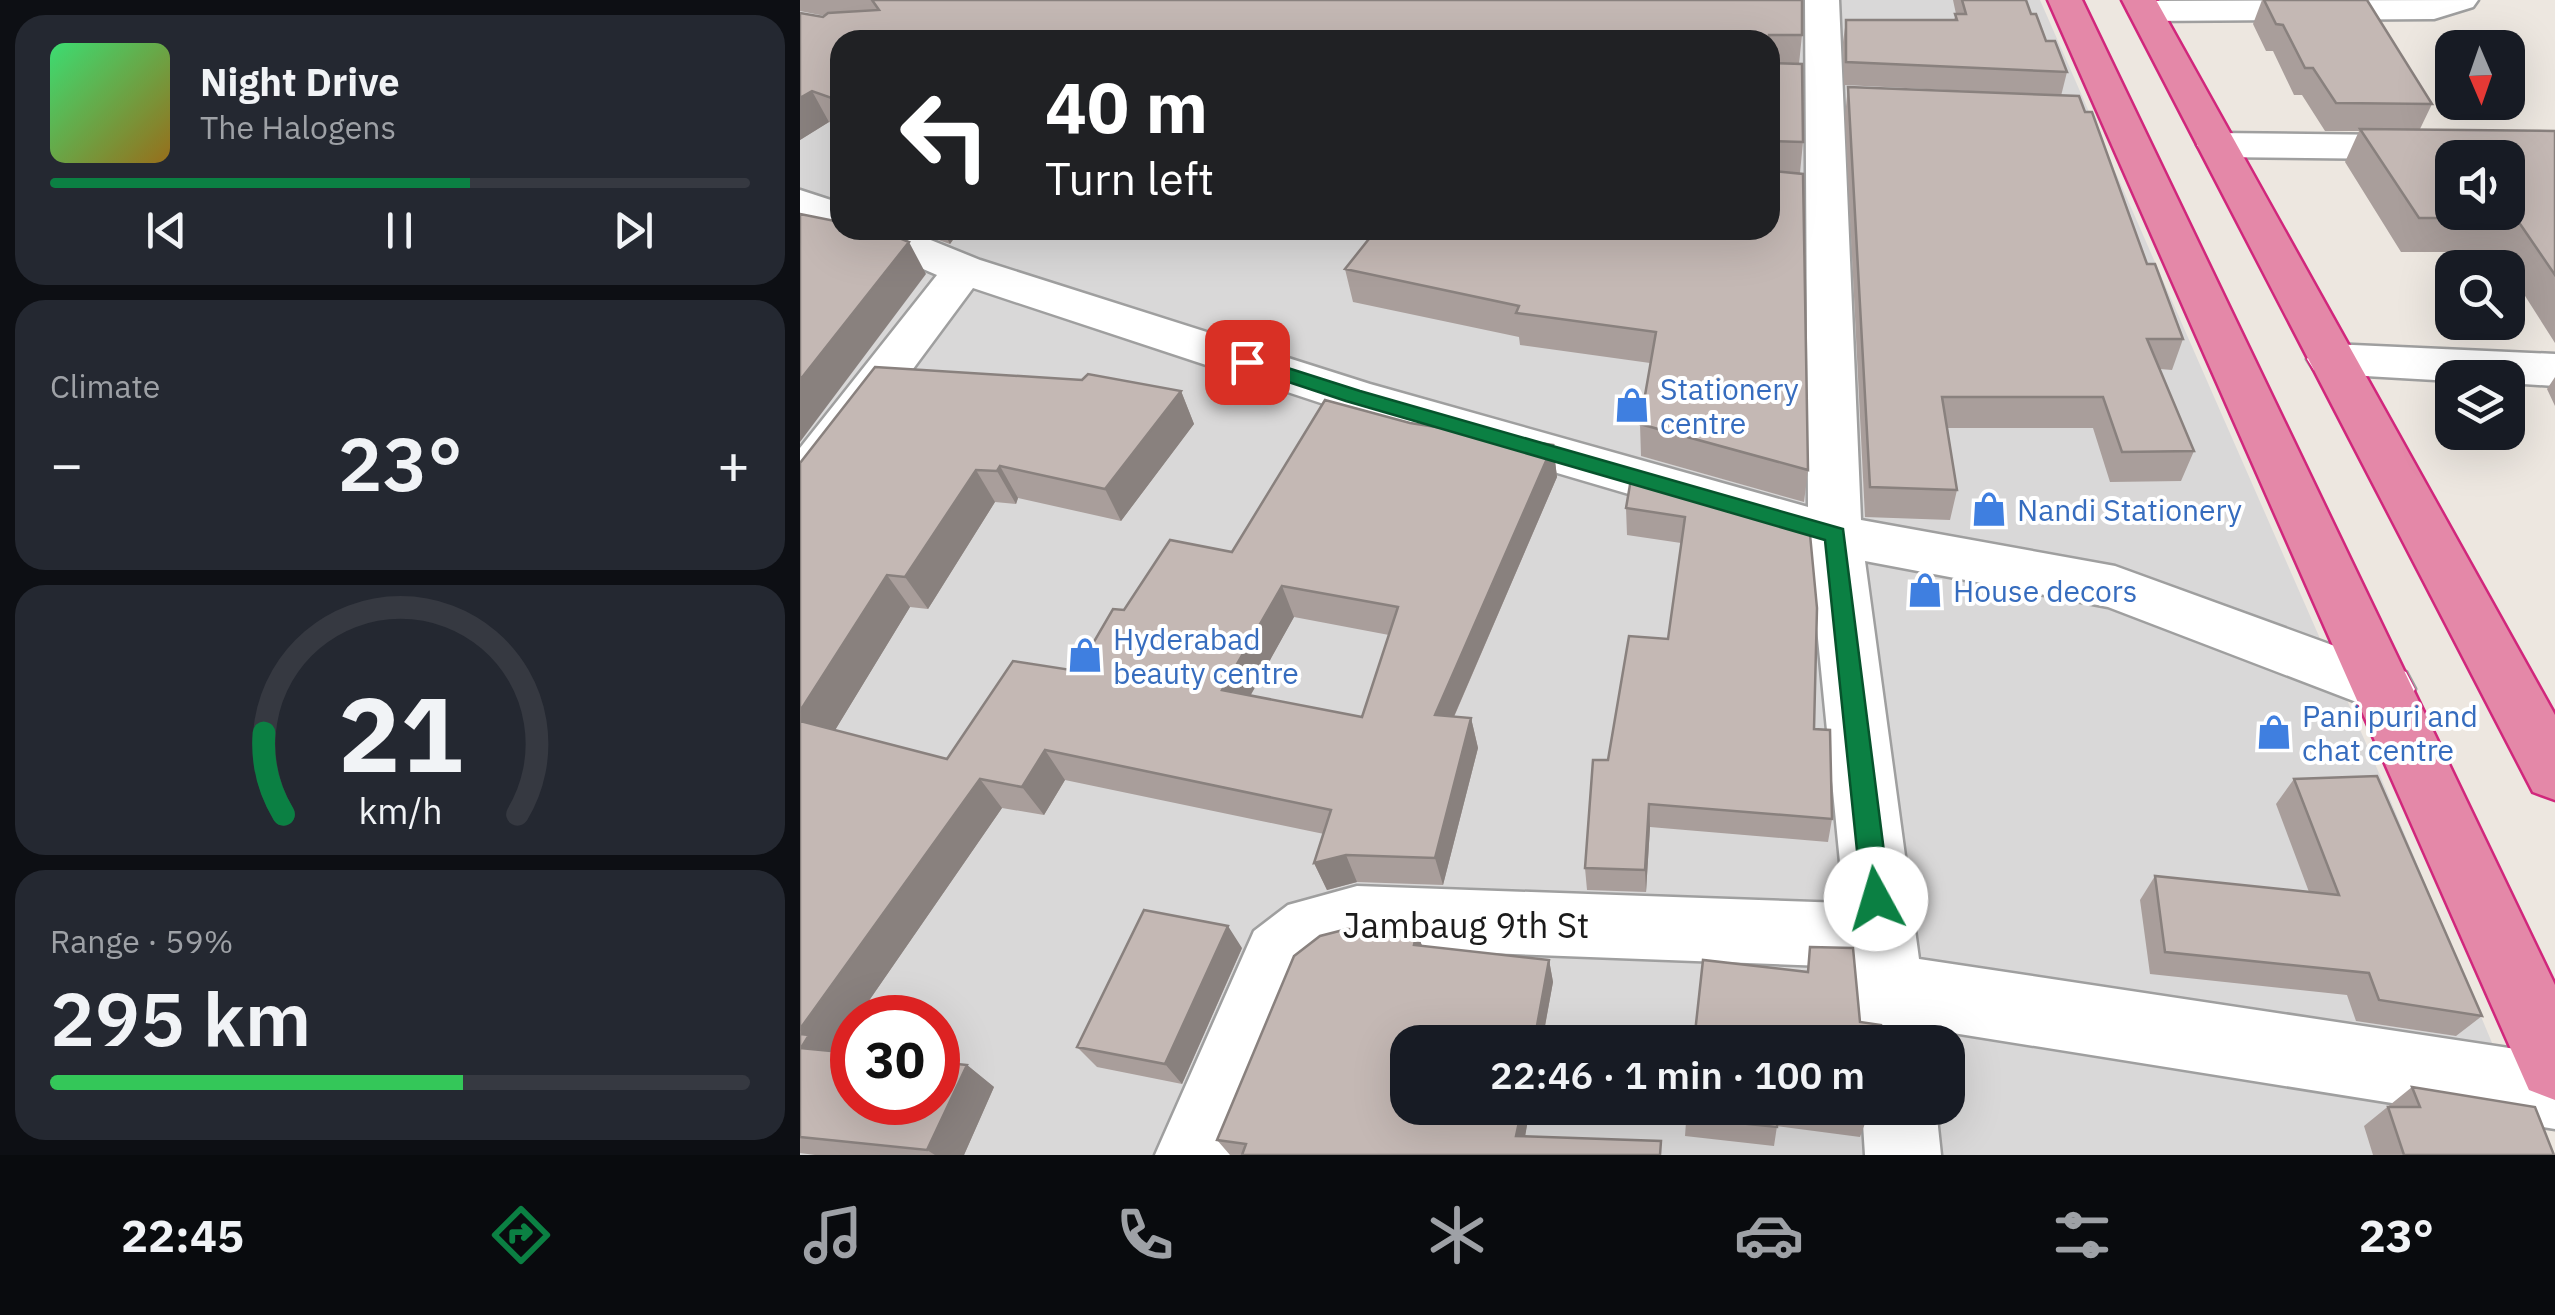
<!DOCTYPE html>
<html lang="en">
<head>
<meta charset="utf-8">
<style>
	body { margin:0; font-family:"IBM Plex Sans",sans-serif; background:#242831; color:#f1f3f6; height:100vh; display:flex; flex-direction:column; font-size:38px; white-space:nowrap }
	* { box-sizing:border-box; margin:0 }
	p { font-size:32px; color:#9ea1a6 }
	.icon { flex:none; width:55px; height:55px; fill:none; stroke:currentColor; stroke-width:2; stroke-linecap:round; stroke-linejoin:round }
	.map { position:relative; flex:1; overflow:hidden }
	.drawer { display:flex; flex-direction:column; gap:15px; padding:15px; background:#0d0f14; width:800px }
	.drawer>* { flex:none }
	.hud { position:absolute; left:30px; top:30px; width:950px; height:210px; border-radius:30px; box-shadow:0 10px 40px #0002; background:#202124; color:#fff; overflow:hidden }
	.needle { width:65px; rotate:178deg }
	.buttons { position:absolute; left:1635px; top:30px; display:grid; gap:20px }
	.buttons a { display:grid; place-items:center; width:90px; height:90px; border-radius:20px; background:#171b24; box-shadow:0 10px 40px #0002; font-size:50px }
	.speed { position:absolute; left:30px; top:995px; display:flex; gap:20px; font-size:50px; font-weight:700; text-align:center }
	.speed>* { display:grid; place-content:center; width:130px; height:130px; border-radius:50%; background:#171b24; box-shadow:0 10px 40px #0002; line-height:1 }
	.speed .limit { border:15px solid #d22; background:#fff; color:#111 }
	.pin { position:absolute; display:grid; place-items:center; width:85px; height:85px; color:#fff; margin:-42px; border-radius:20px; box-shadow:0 5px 15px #0006 }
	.me { position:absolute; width:110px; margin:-55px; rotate:354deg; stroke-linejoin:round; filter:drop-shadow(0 0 8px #0008) }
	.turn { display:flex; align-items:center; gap:35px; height:210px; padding:0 50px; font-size:45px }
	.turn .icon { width:130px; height:130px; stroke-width:2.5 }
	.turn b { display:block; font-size:70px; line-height:85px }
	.big { font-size:75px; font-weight:600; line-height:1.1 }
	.drawer .widget { flex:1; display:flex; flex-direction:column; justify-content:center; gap:15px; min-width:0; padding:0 35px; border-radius:30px; background:#242831 }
	.drawer .dial { align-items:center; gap:0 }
	.dial svg { height:260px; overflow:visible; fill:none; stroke:#363941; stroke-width:7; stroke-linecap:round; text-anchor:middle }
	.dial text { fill:#f1f3f6; stroke:none }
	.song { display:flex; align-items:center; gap:30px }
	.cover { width:120px; height:120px; border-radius:15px; background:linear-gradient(135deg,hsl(140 70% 55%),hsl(40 70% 35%)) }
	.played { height:10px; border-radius:5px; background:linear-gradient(90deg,#0b8043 60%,#363941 60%) }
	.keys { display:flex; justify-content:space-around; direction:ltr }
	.heat { display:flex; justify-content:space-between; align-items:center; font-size:55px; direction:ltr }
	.charge { height:15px; border-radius:8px; background:linear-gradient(90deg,#34c759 59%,#363941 0) }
	.trip { position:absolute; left:590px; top:1025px; width:575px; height:100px; border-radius:30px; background:#171b24; box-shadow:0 10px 40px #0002; font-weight:600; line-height:100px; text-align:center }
	.dock { display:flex; height:160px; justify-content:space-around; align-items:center; background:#090b0e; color:#9ea1a6 }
	.dock .icon { width:70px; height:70px }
	.dock .selected { color:#0b8043 }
	.dock b { font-size:45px; color:#f1f3f6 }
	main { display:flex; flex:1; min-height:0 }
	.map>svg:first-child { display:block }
	.residential { fill:#d9d8d8; fill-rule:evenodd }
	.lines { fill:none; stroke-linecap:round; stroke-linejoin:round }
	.minor-casing { stroke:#9f9f9f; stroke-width:5 }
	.highway-casing { stroke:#d1277c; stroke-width:5 }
	.minor { fill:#fff; fill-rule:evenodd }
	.highway { fill:#e488a8; fill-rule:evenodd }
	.wall { fill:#a99e9b; fill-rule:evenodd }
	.shaded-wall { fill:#89817e }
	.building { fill:#c4b8b4; stroke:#89817e; stroke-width:2.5; fill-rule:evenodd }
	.route { fill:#0b8043; stroke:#07532c; stroke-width:2.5 }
	.labels { text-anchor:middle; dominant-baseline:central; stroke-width:8; stroke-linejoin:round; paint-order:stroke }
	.shop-label { font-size:30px; fill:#366cbe; stroke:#fff; text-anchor:start }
	.near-street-label { font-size:35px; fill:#1b1b1b; stroke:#fff }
</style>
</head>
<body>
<main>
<section class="drawer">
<div class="widget">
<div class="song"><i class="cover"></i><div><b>Night Drive</b><p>The Halogens</p></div></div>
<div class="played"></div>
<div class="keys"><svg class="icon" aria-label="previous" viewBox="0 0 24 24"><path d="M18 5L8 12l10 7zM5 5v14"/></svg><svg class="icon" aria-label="pause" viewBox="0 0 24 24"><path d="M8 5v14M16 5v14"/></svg><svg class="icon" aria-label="next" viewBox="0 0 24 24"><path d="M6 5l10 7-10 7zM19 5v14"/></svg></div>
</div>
<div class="widget"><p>Climate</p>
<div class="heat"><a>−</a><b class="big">23°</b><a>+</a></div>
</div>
<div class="widget dial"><svg viewBox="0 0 100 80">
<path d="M14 69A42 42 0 1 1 86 69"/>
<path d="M14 69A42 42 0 0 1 8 44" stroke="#0b8043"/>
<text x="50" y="56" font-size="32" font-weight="700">21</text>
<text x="50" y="72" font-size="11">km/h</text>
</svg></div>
<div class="widget"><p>Range · 59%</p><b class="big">295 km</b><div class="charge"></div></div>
</section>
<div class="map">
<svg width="1755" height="1155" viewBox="0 0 1755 1155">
	<rect width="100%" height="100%" fill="#ede7e0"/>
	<!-- residential -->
	<path class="residential" d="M0,0H1240L1579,773L1739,1155H0ZM40,40H970V230H40ZM52,1018H138V1102H52ZM608,1042H1148V1108H608Z"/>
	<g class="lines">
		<defs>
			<path id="minor" d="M1005,0H1039L1061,520L1315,566L1606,672L1615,689L1606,706L1585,713L1308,607L1065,561L1119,959L1755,1055V1129L1128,1029L1130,1042H1058L1051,967L557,948L529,955L503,976L431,1155H355L454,931L488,905L557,886L1044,903L1009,547L536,408L173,288L18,497L0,503V448L137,275L54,239L48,230H106L180,260L570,384L1008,507Z
				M1678,0L1673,7L1634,19L1345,21L1333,18L1328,11L1333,4L1345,1Z
				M1417,133L1755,137V161L1417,157L1403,153L1397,145L1403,137Z
				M0,190L40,203L42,230L0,217Z
				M1531,344L1755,354V386L1708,383V378H1652V381L1531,374L1514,370L1507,359L1514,348Z
				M1062,1108H1136L1141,1155H1065Z"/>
			<path id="highway" d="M1248,0H1282L1755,985V1100L1729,1090Z
				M1322,0H1356L1755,715V800L1733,792Z"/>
		</defs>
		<!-- minor casing -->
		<use href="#minor" class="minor-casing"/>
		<!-- highway casing -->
		<use href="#highway" class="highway-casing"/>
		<!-- minor -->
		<use href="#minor" class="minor"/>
		<!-- highway -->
		<use href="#highway" class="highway"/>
	</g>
	<!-- wall -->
	<path class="wall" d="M0,0H1002V35L999,64L1003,142L1000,173L1008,470L1004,502L841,456L840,424L850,363L720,345L719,337L553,302L545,269L970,230V40H40V126L29,122L0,140V13L23,17L25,16L0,11Z
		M1153,0H1226L1231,14L1246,41L1267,72L1261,96L1347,264L1383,339L1372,370L1360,369L1394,451L1381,481L1310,482L1293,428H1147L1157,490L1150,520L1065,517L1045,116L1048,87L1252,95L1044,85L1043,42L1046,20H1154L1156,14Z
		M1462,0H1567L1632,104L1620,129L1755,131V343L1697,252H1601L1545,162L1559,131H1525L1502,95H1494L1473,51H1466L1453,24Z
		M110,230H160L150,244Z
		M1755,377V406L1747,389Z
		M381,391L394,424L321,521L218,498L216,504L195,502L128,609L110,607L35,730L147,759L277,671L324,610L432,552L610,423L753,445L757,477L654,717L671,718L678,748L643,885L557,882L527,890L514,863L524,834L265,780L244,815L202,808L57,1018H52L34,1051L167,1065L194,1087L164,1155H15L0,1153V463ZM494,617L589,635L562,717L450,695Z
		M826,508L1009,524L1014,729L1032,819L1028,842L850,827L846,892L787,890L785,868L808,760L868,639L881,543L827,535Z
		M1494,779L1682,1016L1656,1036L1556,1021L1547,995L1350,974L1340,900L1355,876L1509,892L1476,804Z
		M617,932L622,946L749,960L753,982L725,1136L861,1155H430L417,1140Z
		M442,948L382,1084L297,1067L277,1047Z
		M1612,1087L1754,1155H1573L1564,1126Z
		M887,1108H1066L1067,1118L1060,1137L977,1126L974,1146L885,1136Z"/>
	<!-- shaded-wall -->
	<path class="shaded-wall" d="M12,91L29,122L0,140V98Z
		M143,230H160L150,244Z
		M109,242L126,274L0,442V380Z
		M381,391L394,424L321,521L305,489Z
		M753,445L757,477L642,744L635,715Z
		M200,466L218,498L216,504L197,471Z
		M176,470L195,502L128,609L105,577Z
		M87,575L110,607L23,750L0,726V711Z
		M482,586L494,617L437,720L422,690Z
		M671,718L678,748L643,885L635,858Z
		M245,750L265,780L244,815L222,787Z
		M180,779L202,808L57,1018H52V1024L33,1052L1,1048L0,1029Z
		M849,804L850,827L846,892L845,870Z
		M546,855L557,882L527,890L514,863Z
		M428,926L442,948L382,1084L365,1064Z
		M617,932L625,954L614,945Z
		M749,960L753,982L742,1042H734Z
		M167,1065L194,1087L164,1155H135L127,1150Z
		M722,1108H730L722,1154L716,1136Z"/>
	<!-- building -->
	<path class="building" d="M72,0H1002V35H969V40H40V101L12,91L0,98V13L23,17L28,13L79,10Z
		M1162,0H1226L1231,14H1236L1246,41H1255L1267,72L1046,62V20H1157L1155,14H1166Z
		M1464,0H1567L1632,104L1536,103L1513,68H1505L1483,25L1476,24Z
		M970,61L972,63L1002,64L1003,142L970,141Z
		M1048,87L1279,96L1285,112H1292L1347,264H1355L1383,339H1347L1394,451L1322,452L1303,397H1142L1157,490L1070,487Z
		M1560,129L1755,131V275L1716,218H1619ZM1652,158H1708V212H1652Z
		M970,169L972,171L1003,174L1008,470L840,424L856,332L716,313L719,306L545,269L576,230H970Z
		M0,214L40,222V230H80L109,242L0,380Z
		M75,367L282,380L288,374L381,391L305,489L200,466L197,471L176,470L105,577L87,575L0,711V463Z
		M525,400L610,423L753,445L635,715L671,718L635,858L546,855L514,863L531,810L245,750L222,787L180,779L0,1029V721L147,759L213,661L277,671L313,609L324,610L370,540L432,552ZM482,586L598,607L562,717L422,690Z
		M832,473L1009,524L1017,608L1014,729L1030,730L1032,819L849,804L845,870L785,868L793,760H808L829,636L868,639L885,517L826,508Z
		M1577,776L1682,1016L1579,1000L1569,973L1365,952L1355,876L1539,895L1494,779Z
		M344,910L428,926L365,1064L277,1047Z
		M547,929L617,932L614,945L749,960L734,1042H608V1108H722L716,1136L861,1141L860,1155H442L446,1144L417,1140L494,956L520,936Z
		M1010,947L1053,948L1060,1022L1081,1025L1080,1042H894L903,960L1008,972Z
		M0,1034L9,1035L1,1048L52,1053V1102H138V1062L167,1065L127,1150L0,1137Z
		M1612,1087L1735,1107L1754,1155H1604L1588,1107H1620Z
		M887,1108H978L977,1127L886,1118Z
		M979,1108H1066L1067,1118Z"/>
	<!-- route -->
	<path class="route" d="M447,355L560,391L1043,529L1090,899L1086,908L1076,912L1067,908L1062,899L1025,540L546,401L440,366V357Z"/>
	<!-- icons -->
	<defs>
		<symbol id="shop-bare" viewBox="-9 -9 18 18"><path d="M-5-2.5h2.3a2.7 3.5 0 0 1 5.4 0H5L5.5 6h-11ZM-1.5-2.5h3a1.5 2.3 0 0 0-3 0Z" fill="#3f7fe0" stroke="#fff" stroke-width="2.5" paint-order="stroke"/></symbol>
	</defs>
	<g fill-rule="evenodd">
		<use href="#shop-bare" x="807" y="380" width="50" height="50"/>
		<use href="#shop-bare" x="1164" y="484" width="50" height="50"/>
		<use href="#shop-bare" x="1100" y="565" width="50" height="50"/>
		<use href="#shop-bare" x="260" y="630" width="50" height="50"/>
		<use href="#shop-bare" x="1449" y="707" width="50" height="50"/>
	</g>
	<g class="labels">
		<!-- shop labels -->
		<g class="shop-label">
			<text x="860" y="388">Stationery<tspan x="860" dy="34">centre</tspan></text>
			<text x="1217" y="509">Nandi Stationery</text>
			<text x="1153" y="590">House decors</text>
			<text x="313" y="638">Hyderabad<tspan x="313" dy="34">beauty centre</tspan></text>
			<text x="1502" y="715">Pani puri and<tspan x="1502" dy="34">chat centre</tspan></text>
		</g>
		<!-- near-street labels -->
		<g class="near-street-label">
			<text x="666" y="925">Jambaug 9th St</text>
		</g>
	</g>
</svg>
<div class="buttons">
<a><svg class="needle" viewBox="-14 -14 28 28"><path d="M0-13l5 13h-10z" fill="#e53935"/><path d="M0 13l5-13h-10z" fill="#9ea1a6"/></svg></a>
<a><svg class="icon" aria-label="sound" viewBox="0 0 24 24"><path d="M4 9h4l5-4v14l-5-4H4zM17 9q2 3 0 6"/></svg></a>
<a><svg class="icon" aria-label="search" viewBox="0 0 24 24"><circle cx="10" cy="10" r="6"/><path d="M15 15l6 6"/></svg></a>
<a><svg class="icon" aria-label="layers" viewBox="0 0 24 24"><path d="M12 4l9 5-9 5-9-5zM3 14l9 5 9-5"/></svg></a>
</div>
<div class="speed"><div class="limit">30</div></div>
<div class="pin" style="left:447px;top:362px;background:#d93025"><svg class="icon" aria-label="arrive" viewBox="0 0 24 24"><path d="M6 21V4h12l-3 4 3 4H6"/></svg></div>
<svg class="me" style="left:1076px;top:899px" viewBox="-20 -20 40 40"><circle r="19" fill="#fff"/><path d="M0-13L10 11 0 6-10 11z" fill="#0b8043"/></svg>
<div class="trip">22:46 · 1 min · 100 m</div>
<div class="hud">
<div class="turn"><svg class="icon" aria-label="left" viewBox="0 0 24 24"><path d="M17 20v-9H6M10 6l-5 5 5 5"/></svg><div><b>40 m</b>Turn left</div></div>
</div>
</div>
</main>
<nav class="dock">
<b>22:45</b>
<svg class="icon selected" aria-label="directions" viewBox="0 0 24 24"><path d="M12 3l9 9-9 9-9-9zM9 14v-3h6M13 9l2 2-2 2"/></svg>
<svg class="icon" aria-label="music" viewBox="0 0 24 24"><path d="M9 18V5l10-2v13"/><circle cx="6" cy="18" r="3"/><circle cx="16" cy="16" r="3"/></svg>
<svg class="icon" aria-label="phone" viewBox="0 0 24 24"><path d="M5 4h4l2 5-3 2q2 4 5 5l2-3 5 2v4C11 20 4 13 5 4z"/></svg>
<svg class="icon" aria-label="climate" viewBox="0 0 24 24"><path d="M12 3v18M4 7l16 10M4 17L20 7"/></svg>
<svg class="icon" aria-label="car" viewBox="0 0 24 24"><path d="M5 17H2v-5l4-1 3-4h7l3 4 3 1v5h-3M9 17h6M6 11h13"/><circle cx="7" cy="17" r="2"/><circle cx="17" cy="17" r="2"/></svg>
<svg class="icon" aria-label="filters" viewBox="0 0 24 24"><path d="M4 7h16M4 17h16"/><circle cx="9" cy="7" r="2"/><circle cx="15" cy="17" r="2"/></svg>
<b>23°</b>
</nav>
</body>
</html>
